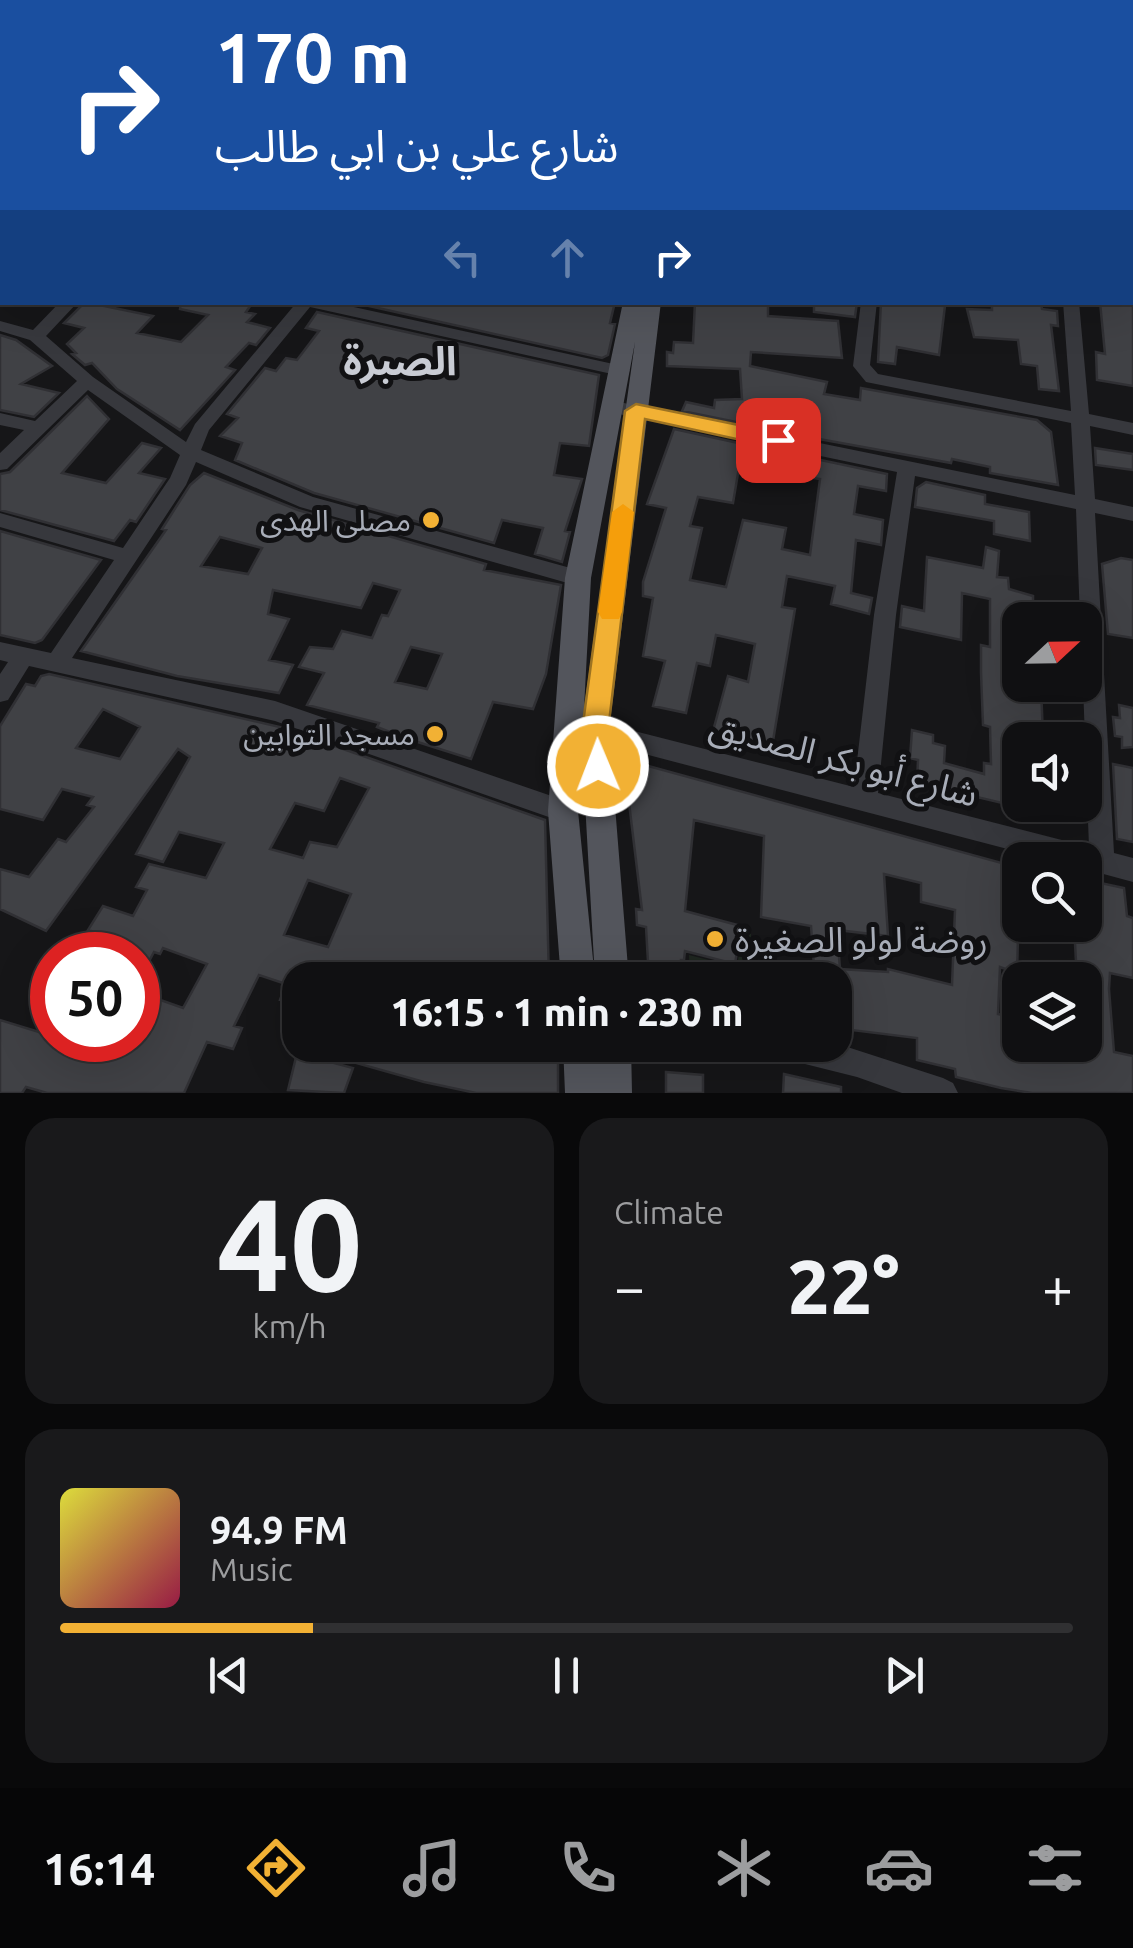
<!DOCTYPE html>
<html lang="en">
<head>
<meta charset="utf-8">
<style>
	body { margin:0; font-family:Ubuntu,"Noto Sans Arabic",sans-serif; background:#19191b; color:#f1f3f6; height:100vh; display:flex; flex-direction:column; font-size:38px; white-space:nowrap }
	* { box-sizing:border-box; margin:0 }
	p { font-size:32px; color:#9c9d9f }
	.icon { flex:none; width:55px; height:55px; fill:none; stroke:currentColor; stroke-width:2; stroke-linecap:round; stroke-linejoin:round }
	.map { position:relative; height:1093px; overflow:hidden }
	.sheet { display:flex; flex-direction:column; gap:25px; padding:25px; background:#09090a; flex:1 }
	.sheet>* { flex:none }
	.top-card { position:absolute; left:0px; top:0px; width:1135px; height:305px; box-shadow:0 10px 40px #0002,0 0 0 2px #303032; background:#1a4fa0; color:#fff; overflow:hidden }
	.needle { width:65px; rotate:68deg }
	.buttons { position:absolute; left:1002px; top:602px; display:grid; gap:20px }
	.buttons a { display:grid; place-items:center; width:100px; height:100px; border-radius:20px; background:#101012; box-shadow:0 10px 40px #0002,0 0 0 2px #303032; font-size:50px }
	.speed { position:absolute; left:30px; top:932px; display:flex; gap:20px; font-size:50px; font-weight:700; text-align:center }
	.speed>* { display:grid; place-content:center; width:130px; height:130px; border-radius:50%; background:#101012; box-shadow:0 10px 40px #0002,0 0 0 2px #303032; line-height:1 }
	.speed .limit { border:15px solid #d22; background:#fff; color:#111 }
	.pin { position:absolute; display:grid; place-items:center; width:85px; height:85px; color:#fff; margin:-42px; border-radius:20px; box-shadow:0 5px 15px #0006 }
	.me { position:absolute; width:110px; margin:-55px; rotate:359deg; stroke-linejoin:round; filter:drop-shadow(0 0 8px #0008) }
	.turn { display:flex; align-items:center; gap:35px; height:210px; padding:0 50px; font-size:45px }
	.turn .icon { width:130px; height:130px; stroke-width:2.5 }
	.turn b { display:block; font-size:70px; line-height:85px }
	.lanes { display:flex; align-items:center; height:95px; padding:0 50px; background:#0003; justify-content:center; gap:50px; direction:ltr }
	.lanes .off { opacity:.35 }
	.big { font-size:75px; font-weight:800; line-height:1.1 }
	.sheet .card { flex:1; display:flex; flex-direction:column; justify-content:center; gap:15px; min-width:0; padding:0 35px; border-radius:30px; background:#19191b }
	.sheet .dial { align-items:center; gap:0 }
	.dial b { font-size:130px; line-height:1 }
	.song { display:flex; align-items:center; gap:30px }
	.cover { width:120px; height:120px; border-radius:15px; background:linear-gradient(135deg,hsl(60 70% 55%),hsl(340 70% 35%)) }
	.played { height:10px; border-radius:5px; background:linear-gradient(90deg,#f2b134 25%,#303032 25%) }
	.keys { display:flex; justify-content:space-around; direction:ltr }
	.heat { display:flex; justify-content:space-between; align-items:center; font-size:55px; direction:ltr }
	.sheet .tiles { flex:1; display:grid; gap:25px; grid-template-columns:1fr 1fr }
	.card:last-child { grid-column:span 2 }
	.trip { position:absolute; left:282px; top:962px; width:570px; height:100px; border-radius:30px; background:#101012; box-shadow:0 10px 40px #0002,0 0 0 2px #303032; font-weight:800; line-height:100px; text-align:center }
	.tabs { display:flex; height:160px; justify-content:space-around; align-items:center; background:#060607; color:#9c9d9f }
	.tabs .icon { width:70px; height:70px }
	.tabs .current { color:#f2b134 }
	.tabs b { font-size:45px; color:#f1f3f6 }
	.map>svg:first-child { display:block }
	.green { fill:#1e261f }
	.building { fill:#404145; stroke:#303034; stroke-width:2.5; fill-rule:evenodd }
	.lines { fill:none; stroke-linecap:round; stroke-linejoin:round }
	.minor { fill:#37383d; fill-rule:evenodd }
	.major { fill:#53555c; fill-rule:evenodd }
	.route { fill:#f2b134; stroke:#9d7322; stroke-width:2.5 }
	.slow { fill:#f59e0b }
	.poi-dot { fill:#f2b134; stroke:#111113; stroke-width:4 }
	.labels { text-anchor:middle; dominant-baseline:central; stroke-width:10; stroke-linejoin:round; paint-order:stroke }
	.poi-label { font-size:30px; fill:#a8adb8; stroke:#111113; text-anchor:end }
	.near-street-label { font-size:35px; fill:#a8adb8; stroke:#111113 }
	.near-poi-label { font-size:35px; fill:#a8adb8; stroke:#111113; text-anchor:start }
	.district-label { font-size:40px; font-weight:bold; fill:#c9ccd4; stroke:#111113 }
</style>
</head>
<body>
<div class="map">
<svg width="1133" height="1093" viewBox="0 0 1133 1093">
	<rect width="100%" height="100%" fill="#161618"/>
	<!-- green -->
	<path class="green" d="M743,929L751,934V980H690L689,955L737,967Z"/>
	<!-- building -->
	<path class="building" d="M85,302L153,316L137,333L181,342L208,315L180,309L181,302H253L246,312L255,314L247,322L270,328L256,345L249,343L226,367L235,370L180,430L117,389L92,363L85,365L72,354L76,353L67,344L84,328L64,323Z
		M351,302H615L610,323L615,324L608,355L602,358Z
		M695,302H768V316L838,321L842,358L751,352L750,366L827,382L824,394L860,400L861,388L1037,420L1051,432L1058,485L990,473V467L952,459L951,463L819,439L774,426L777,418L748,414L746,424L682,411L686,402L714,408L715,400L742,399L740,369L667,366V352L673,353L674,342L693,343Z
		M814,302H857L855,317L814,312Z
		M881,302L945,306L939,355L897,347L895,364L878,362Z
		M992,302H1041L1042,309L1057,311L1058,326L1051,325L1059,391L1039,389L1037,366L1021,364L1018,340L974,337L967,309L992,310Z
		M1100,302H1133V386L1097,380L1096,352L1105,354Z
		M317,312L599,375L589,446L560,443L554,475L582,479L565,531L570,532L562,562L535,554L543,528L502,520L494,543L314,493L235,460L242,443L220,436L238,418L227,414L265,368L276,371L286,358L297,360L319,331L306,328Z
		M0,335L16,340L52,366L21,384L59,393L34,417L0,410Z
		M87,396L109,419L62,473L106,483L142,443L161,448L139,473L165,479L136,522L130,520L114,541L0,510V474L10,472Z
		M674,429L743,444L733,503L698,497L690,526L702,528L690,580L726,587L743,520L786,528L782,549L810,555L820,479L813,478L816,459L887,474L886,491L858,486L854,514L883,520L881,545L856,540L851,593L872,598L869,614L831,604L835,586L787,576L782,607L795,609L772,747L713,731L728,676L748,682L755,644L716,635L710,666L697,663L686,713L653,706L665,661L643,656L653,598L643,596V582L666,508L647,504Z
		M1095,448L1133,454V470L1096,465Z
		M204,473L298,510L486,564L484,570L561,585L546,674L533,709L493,702L471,759L405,738L377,727L379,723L307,705L324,673L299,667L310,647L333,649L342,631L372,638L382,615L388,616L400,590L373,583L361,608L273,590L268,614L289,619L269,660L293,665L279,693L177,676L81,651L166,530L162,529L190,485ZM220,537L262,548L248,574L201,566ZM411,647L442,654L427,689L395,682Z
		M926,482L985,495V504L1029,512L1030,541L994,534V521L915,507L917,488Z
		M0,531L101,560L42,640L35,643L0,635Z
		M986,547L999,551L997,577L1008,578L1009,589L1033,596V615L1020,613V685H1041L1043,738L1020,733V805H1053V821L1008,811L1011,805L973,796V800L946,792V788L917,782L918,760L910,758L912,730L933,735V743L945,746L944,763L984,774V763L991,764L990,727L983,725L981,673V645L990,647V599L962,593L961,640L900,627L902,606L924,611L927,557L983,568Z
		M1121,558L1133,560V638L1108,634L1102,564Z
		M49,674L280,727L277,733L329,744L545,820L549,980H300V1005L280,1000L286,984L259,975L234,1026L242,1028L233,1049L207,1042L184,1093H47L26,1087L22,1093H0V1020L52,1036V1040H138V992L183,1008L207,964L163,948L160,954L154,952L138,982V955H110L119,940L88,930L103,906L133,916L147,890L136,887L149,864L206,878L224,843L179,832L163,862L136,854L190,757L178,749L46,931L0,909V869L29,877L58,839L66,842L94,807L87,805L93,797L62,789L43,820L0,809V726L26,684L35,686L41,676ZM103,709L140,727L120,759L76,748ZM340,778L369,788L337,847L310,842L303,858L270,849L295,803L324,811ZM308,880L351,894L328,947L284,935Z
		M1119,705L1133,708V747L1122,748V737L1115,736L1113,717L1120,718Z
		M641,764L1020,868L1017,973L1000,967L998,1014L1020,1019V1045H1085V980H1077L1074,925H1085V884L1096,886V882L1124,888L1127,916L1133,918V978L1110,973L1109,989L1114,1052L1133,1056V1093H1032L1001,1088L956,1077L955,1069L917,1060V1038L835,1028V980H815L811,926L761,917L764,836L694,820L685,911L741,926L735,964L685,951L684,960H681V980H649L646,927L637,925L636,909L642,910L626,778L631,767ZM884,874L921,883V902L955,910L952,985L888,969V972L840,969L837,930L888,936Z
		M1113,764L1133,768V842L1117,839Z
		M362,1045H558V1093H476L424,1082L356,1063Z
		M297,1053L353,1068L344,1093L288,1090Z
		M666,1072L703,1075V1093H666Z
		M784,1074L841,1087V1093H783Z"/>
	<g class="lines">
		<!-- minor -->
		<path class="minor" d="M556,0H582L583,2H558Z
			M866,0H894L895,2H868Z
			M1132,28H1133V34H1132Z
			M0,80H2V88H0Z
			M1132,91H1133V99H1132Z
			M0,137H2V145H0Z
			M1132,169H1133V177H1132Z
			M0,182H2V190H0Z
			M1132,244H1133V261L1132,260Z
			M1132,277H1133V287H1132Z
			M2,280V291L0,292V281Z
			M60,302H78L46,336L93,377L186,442L195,424L297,302H331L627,367L630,371L621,376L310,307L209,430L201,450L313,497L585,572L588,578L585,584L578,586L300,507L196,462L186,485L72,658L275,701L572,803L575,811L572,819L563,822L275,721L29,666L8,700L0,702V674L8,662L0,660V642L51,653L114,560L0,527V513L123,548L170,478L180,455L88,390L7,469L0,470V453L24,430L0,425V413L35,421L77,381L30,340L0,331V321L33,330Z
			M861,302H877L870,365L878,374L1071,411L1063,302H1079L1089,414L1133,423V435L1090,426L1095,499L1133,507V521L1095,513L1114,853L1133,858V882L1085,869V860H1049L595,741L587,738L583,731L587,724L595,721L854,787L874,615L897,472L614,413L605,407L608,403L614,401L1075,495L1071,423L866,382L853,366ZM915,476L1076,509L1080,620H1085L1083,685L1089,847L878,793L896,615Z
			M835,1043L943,1078L953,1083L958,1093H902L857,1077L785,1059L775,1055L771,1045Z"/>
		<!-- major -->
		<path class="major" d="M231,0H250L252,2H233Z
			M623,302H661L609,731L629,980H561L548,811L565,578ZM635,342L584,708L591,578ZM582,749L595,979L578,811Z
			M563,1045H631L632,1093H565Z"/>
	</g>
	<!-- route -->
	<path class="route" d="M636,404L778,433L788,440L778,448L645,419L608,731L611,766L607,775L598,778L588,775L582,731L625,411Z"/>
	<!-- slow -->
	<path class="slow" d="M623,504L634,512L622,612L619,619H602L598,612L612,512Z"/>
	<!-- markers -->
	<g class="poi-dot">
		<circle cx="431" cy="520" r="10"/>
		<circle cx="435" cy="734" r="10"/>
		<circle cx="715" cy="939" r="10"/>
	</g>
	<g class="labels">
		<!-- poi labels -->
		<g class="poi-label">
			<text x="411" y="520">مصلى الهدى</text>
			<text x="415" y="734">مسجد التوابين</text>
		</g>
		<!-- near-street labels -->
		<g class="near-street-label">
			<text transform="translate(844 759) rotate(15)">شارع أبو بكر الصديق</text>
		</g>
		<!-- near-poi labels -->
		<g class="near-poi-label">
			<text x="735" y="939">روضة لولو الصغيرة</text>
		</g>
		<!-- district labels -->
		<g class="district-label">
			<text x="400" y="360">الصبرة</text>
		</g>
	</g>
</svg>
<div class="buttons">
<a><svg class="needle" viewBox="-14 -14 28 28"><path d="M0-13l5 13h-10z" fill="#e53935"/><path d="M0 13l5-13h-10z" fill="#9c9d9f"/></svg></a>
<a><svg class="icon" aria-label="sound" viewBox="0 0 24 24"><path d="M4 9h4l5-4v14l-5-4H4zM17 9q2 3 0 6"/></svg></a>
<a><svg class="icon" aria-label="search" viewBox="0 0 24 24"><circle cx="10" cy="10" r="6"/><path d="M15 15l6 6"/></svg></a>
<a><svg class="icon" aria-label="layers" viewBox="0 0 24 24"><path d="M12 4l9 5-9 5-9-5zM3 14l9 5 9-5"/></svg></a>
</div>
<div class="speed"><div class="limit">50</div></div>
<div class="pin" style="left:778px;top:440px;background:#d93025"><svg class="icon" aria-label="arrive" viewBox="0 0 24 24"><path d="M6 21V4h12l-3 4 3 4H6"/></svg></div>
<svg class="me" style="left:598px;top:766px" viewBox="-20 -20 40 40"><circle r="17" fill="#f2b134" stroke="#fff" stroke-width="3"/><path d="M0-11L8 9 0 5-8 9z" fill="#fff"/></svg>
<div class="trip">16:15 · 1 min · 230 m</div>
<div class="top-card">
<div class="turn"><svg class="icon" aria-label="right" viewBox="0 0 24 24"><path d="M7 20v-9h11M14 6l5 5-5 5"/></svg><div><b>170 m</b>شارع علي بن ابي طالب</div></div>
<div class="lanes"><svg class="icon off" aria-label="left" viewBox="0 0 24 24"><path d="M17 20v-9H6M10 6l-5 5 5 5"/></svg><svg class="icon off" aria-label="ahead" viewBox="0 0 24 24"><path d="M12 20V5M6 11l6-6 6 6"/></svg><svg class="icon" aria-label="right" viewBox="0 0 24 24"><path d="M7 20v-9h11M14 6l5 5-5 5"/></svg></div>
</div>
</div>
<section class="sheet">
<div class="tiles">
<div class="card dial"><b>40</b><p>km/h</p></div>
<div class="card"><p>Climate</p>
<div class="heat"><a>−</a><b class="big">22°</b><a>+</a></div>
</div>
<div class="card">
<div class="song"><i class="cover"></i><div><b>94.9 FM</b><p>Music</p></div></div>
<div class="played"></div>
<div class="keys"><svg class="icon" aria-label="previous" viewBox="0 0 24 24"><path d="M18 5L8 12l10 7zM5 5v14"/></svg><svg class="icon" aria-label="pause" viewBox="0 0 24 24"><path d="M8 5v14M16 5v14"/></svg><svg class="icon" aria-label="next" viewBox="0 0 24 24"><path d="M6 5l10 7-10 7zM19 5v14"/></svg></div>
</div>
</div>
</section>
<nav class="tabs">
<b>16:14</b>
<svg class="icon current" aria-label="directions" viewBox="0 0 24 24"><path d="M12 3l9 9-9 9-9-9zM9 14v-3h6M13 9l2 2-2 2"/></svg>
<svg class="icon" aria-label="music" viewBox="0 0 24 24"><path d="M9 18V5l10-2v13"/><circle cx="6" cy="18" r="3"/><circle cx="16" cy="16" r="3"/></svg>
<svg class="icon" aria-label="phone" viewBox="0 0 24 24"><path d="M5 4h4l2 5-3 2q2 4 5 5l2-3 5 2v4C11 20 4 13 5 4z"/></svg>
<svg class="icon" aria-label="climate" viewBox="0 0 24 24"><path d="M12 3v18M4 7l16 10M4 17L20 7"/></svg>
<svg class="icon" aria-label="car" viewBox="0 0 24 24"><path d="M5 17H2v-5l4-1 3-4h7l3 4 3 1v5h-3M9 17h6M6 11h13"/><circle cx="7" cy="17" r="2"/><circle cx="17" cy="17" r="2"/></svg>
<svg class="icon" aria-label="filters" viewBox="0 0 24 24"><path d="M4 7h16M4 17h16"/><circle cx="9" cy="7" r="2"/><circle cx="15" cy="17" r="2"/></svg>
</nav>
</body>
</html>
